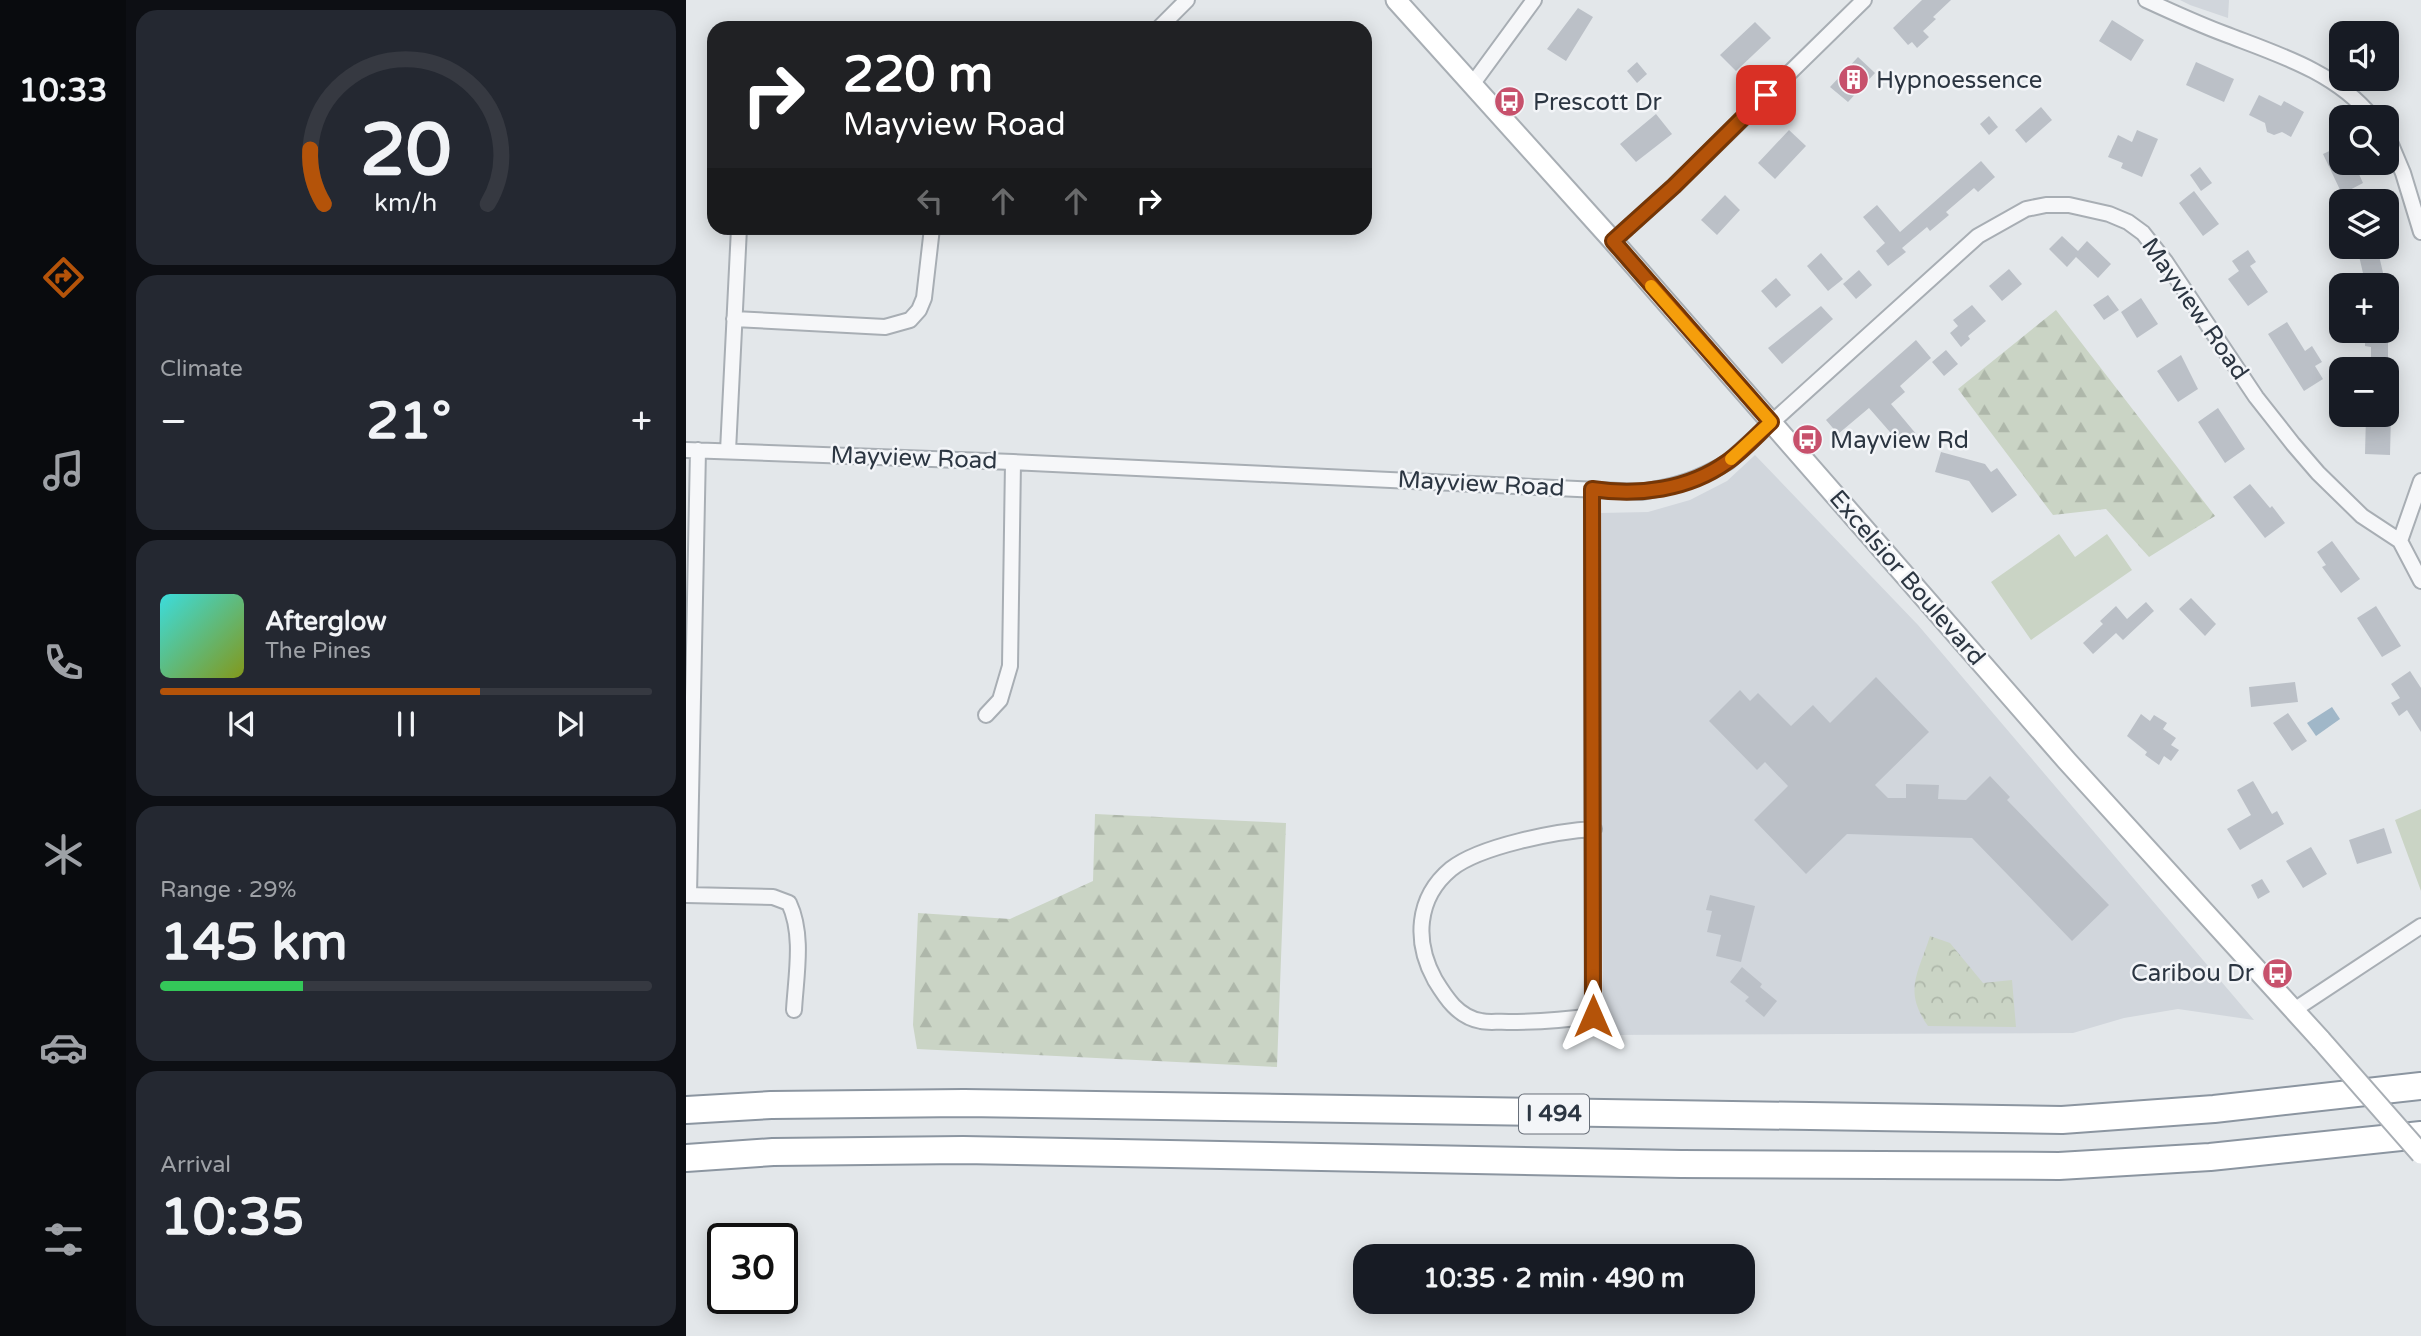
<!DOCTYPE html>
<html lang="en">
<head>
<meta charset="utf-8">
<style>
	body { margin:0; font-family:"Varela Round",sans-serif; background:#242831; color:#f1f3f6; height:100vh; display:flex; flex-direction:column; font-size:26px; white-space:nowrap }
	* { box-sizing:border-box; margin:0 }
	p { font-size:23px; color:#9ea1a6 }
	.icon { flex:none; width:38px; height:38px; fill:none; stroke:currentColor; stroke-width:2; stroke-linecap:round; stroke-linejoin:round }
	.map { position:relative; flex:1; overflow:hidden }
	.sheet { display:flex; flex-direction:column; gap:10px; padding:10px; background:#0d0f14; width:560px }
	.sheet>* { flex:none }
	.top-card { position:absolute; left:21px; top:21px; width:665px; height:214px; border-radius:21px; box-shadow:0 4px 18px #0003; background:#202124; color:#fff; overflow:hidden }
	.fabs { position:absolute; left:1643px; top:21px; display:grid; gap:14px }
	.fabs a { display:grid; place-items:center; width:70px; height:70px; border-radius:14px; background:#171b24; box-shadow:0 4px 18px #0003; font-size:35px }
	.speed { position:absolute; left:21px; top:1223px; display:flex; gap:14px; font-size:35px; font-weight:700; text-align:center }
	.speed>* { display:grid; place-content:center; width:91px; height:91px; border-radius:50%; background:#171b24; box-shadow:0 4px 18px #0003; line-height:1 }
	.speed .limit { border:4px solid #111; border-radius:10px; background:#fff; color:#111 }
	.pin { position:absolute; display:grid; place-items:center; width:60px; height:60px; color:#fff; margin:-30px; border-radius:14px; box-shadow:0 4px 10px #0006 }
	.me { position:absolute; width:77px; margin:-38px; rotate:0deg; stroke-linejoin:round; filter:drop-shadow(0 0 5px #0008) }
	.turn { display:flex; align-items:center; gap:24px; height:147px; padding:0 21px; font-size:32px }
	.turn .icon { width:91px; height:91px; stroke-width:2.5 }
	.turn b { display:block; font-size:49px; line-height:60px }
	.lanes { display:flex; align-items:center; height:66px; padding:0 21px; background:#0003; justify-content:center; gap:35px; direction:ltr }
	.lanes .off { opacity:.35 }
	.big { font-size:52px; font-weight:800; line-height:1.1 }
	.sheet .tile { flex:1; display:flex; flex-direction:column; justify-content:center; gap:10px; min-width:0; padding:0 24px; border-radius:21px; background:#242831 }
	.sheet .dial { align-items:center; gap:0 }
	.dial svg { height:182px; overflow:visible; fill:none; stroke:#363941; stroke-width:7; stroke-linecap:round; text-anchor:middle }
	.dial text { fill:#f1f3f6; stroke:none }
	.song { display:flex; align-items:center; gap:21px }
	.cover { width:84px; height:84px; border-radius:10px; background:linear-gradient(135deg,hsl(180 70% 55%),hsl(70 70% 35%)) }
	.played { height:7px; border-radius:4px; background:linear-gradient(90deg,#b45309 65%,#363941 65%) }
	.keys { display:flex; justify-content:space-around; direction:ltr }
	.heat { display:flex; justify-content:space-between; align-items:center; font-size:38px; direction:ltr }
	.charge { height:10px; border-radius:5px; background:linear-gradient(90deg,#34c759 29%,#363941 0) }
	.trip { position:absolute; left:667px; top:1244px; width:402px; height:70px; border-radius:21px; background:#171b24; box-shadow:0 4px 18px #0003; font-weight:800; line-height:70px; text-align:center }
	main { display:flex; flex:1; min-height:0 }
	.tabs { display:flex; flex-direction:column; width:126px; justify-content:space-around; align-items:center; background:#090b0e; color:#9ea1a6 }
	.tabs .icon { width:49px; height:49px }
	.tabs .on { color:#b45309 }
	.tabs b { font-size:32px; color:#f1f3f6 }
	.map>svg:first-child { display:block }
	.built { fill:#d1d6dc }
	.green { fill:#cad4c5 }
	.forest { fill:url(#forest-firs) }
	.park { fill:url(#park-crowns) }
	.water { fill:#a0b7c8 }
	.building { fill:#bbc0c7 }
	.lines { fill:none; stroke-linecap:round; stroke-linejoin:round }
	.minor-casing { stroke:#a8aeb4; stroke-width:18 }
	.secondary-casing { stroke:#a8aeb4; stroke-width:23 }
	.motorway-casing { stroke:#8b95a0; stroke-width:30 }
	.minor { stroke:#f6f7f9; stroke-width:14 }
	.secondary { stroke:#fff; stroke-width:19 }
	.motorway { stroke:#fff; stroke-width:26 }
	.secondary-bridge-casing { stroke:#a8aeb4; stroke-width:23; stroke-linecap:butt }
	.secondary-bridge { stroke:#fff; stroke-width:19 }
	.route-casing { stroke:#753606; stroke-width:18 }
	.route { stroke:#b45309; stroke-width:12 }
	.slow { stroke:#f59e0b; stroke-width:12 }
	.labels { text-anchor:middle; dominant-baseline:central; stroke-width:5; stroke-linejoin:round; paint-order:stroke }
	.shield { fill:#f3f5f8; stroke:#686f79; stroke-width:2 }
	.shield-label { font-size:23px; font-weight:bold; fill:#2c3642 }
	.poi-label { font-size:24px; fill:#2c3642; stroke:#f3f5f8; text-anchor:start }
	.street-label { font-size:24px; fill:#2c3642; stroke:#f3f5f8 }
</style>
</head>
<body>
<main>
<nav class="tabs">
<b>10:33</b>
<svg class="icon on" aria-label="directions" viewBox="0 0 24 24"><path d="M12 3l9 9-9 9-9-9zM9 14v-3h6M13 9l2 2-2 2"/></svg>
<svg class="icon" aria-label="music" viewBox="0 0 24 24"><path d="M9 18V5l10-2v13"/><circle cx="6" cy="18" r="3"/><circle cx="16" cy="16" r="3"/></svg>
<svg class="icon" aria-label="phone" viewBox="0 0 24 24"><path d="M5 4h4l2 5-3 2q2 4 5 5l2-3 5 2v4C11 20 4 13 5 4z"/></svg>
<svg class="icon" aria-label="climate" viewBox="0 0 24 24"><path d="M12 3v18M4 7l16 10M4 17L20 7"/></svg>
<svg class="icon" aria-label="car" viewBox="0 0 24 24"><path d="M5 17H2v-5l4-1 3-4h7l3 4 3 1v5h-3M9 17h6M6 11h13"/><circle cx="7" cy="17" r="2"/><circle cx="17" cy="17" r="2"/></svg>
<svg class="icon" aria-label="filters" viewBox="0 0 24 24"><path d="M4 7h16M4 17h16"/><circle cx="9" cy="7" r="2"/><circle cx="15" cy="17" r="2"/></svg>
</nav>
<section class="sheet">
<div class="tile dial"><svg viewBox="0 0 100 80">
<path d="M14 69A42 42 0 1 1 86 69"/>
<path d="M14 69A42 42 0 0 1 8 45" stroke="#b45309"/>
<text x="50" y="56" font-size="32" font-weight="700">20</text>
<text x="50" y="72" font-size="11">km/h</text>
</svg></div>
<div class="tile"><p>Climate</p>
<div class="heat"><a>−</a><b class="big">21°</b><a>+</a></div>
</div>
<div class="tile">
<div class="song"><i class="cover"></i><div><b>Afterglow</b><p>The Pines</p></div></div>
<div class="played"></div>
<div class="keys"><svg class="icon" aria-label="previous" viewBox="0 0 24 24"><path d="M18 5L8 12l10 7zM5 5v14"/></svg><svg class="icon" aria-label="pause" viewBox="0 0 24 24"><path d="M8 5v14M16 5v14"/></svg><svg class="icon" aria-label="next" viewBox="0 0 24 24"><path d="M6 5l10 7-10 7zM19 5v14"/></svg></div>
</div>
<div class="tile"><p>Range · 29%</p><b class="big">145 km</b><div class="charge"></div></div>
<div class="tile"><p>Arrival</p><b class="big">10:35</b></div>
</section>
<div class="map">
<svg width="1735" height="1336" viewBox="0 0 1735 1336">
	<defs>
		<pattern id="forest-firs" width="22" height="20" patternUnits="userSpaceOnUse" patternTransform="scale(1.75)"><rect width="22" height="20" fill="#cad4c5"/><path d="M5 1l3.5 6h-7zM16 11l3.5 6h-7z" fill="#aeb7aa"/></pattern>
		<pattern id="park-crowns" width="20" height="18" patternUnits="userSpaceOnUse" patternTransform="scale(1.75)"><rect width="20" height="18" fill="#cad4c5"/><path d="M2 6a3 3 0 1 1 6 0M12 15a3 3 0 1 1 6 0" fill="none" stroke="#aeb7aa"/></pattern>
	</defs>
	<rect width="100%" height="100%" fill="#e3e7ea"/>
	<!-- built -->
	<path class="built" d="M1494,0H1543L1542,18L1504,5Z
		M1069,455L1232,625L1568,1020L1492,1009L1438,1018L1387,1033L917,1035L914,513L962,512L1004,500L1041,481Z"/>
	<!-- green -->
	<path class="green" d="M1373,534L1389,557L1421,534L1446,570L1345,640L1305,582Z
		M1735,809V891L1709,820Z"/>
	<!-- forest -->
	<path class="forest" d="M1370,310L1529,516L1463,557L1420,509L1367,515L1272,389Z
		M409,814L600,823L591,1067L231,1049L227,1025L232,913L324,919L407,881Z"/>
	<!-- park -->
	<path class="park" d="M1244,936L1264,943L1297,983L1326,980L1330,1027L1242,1026C1217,991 1232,974 1244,936Z"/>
	<!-- water -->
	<path class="water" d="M1646,707L1654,719L1630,736L1621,723Z"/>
	<!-- building -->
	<path class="building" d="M1236,0H1265L1247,17L1250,19L1237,31L1243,37L1231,48L1226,42L1222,45L1207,28Z
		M892,8L907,17L880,61L861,49Z
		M1426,20L1458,40L1445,61L1413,41Z
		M1069,22L1085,38L1050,71L1034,55Z
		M1172,57L1189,73L1162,102L1144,87Z
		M951,62L961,74L951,83L941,71Z
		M1510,62L1548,79L1538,102L1500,85Z
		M1573,95L1595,106L1598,101L1618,112L1605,137L1596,132L1588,135L1581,132L1579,123L1563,115Z
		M1355,107L1366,120L1340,143L1329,130Z
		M970,114L986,134L950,162L934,144Z
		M1303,116L1312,127L1303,135L1294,124Z
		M1103,130L1120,146L1089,179L1072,163Z
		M1451,130L1472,139L1456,177L1435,168L1437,163L1422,157L1432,135L1446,142Z
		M1656,145V163H1668L1677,183L1656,194L1637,154Z
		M1295,161L1309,177L1292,192L1288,188L1260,212L1263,215L1244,231L1241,227L1216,248L1220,252L1202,266L1190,251L1199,243L1177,217L1191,205L1214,232Z
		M1514,167L1526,183L1515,191L1504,175Z
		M1508,191L1533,224L1517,236L1493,203Z
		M1039,195L1054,210L1031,235L1015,220Z
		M1376,236L1392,251L1401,241L1425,264L1412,278L1390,257L1381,267L1363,249Z
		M1671,247H1691L1698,277L1679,282Z
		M1562,250L1570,262L1564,266L1582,292L1562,306L1542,279L1553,271L1546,261Z
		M1135,253L1157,279L1142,291L1121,266Z
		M1323,269L1336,284L1316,301L1303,286Z
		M1173,270L1186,285L1170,299L1157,284Z
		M1090,278L1105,295L1090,308L1075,291Z
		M1422,295L1433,310L1418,320L1407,305Z
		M1455,298L1472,324L1451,338L1435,312Z
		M1286,305L1300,321L1282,336L1284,339L1275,347L1264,333L1272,326L1267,320Z
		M1135,306L1147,319L1096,364L1082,348Z
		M1601,322L1619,351L1626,346L1636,362L1629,366L1637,379L1618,391L1582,334Z
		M1679,331H1702V362H1685V347L1679,346Z
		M1230,340L1245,358L1214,386L1219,392L1205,404L1231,435L1217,447L1183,408L1152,434L1140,420Z
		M1260,350L1272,364L1258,376L1246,362Z
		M1495,355L1512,389L1492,402L1471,371Z
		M1532,408L1559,449L1539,463L1512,422Z
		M1680,415H1705L1704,455L1679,454Z
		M1255,452L1299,464L1305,472L1311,468L1331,495L1306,513L1283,481L1249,472Z
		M1564,484L1584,508L1586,506L1599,523L1579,538L1547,497Z
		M1646,541L1674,579L1655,593L1636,567L1640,565L1631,552Z
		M1505,598L1530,624L1519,636L1493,609Z
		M1460,602L1468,611L1437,640L1430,633L1407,654L1397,643L1417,624L1414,621L1430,606L1441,619Z
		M1690,606L1715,646L1696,657L1671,618Z
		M1724,671L1735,688V732L1721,710L1713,716L1705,703L1714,698L1705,684Z
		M1190,677L1243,732L1189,785L1202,798H1220V784L1253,785L1252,799L1280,800L1304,776L1324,797L1321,800L1423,905L1386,941L1286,838L1161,834L1120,874L1068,820L1102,786L1079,762L1071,770L1023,721L1054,690L1064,701L1072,693L1105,726L1127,705L1144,723Z
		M1609,682L1612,702L1565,707L1563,687Z
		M1602,713L1621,741L1606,751L1587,723Z
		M1455,714L1464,721L1468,715L1481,723L1477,729L1490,738L1485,745L1493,750L1485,761L1478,756L1473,765L1459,755L1461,752L1441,736Z
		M1567,781L1586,814L1591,811L1598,824L1554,850L1541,829L1565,815L1551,790Z
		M1698,828L1706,853L1671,864L1663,840Z
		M1625,847L1641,874L1617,888L1600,861Z
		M1576,879L1584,892L1572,899L1565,885Z
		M1024,895L1069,906L1055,962L1030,956L1035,935L1021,932L1026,911L1020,910Z
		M1056,967L1076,984L1074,987L1091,1001L1078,1017L1059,1001L1063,997L1044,982Z"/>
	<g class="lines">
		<defs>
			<path id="minor" d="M1460,0C1486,12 1512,24 1539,34C1591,54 1650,72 1686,117
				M473,28L501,0
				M785,86L848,0
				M1701,135L1717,173L1735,232
				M927,241L988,186L1178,0
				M48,319L199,327L224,320L233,310L238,298L246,228
				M0,450L327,462L955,492C991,486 1011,480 1042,462L1292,236L1340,209L1360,205H1383L1423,214L1442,222L1457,233L1479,261L1570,397L1607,444L1632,473L1676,516L1714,541L1735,581
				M42,451L53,228
				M906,489L907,1016C878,1020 850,1022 822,1022C813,1021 803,1023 795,1021C772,1017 760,998 749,980C728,942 730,898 765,869C794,846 871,831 908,829
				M1714,541L1735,481
				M300,715L314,700L324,666L327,462
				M0,895L87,897L103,903C118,935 110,975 108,1010
				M3,895L12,450
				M1608,1010L1735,926"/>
			<path id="secondary" d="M710,0L927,241L1381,761L1635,1040"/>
			<path id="motorway" d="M0,1110L85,1105L278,1103L1376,1120L1528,1109L1735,1086
				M0,1158L87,1152L277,1150L995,1164L1373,1166L1524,1157L1735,1135"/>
		</defs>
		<!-- minor casing -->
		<use href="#minor" class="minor-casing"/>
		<!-- secondary casing -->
		<use href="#secondary" class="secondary-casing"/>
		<!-- motorway casing -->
		<use href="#motorway" class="motorway-casing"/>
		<!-- minor -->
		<use href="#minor" class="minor"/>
		<!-- secondary -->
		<use href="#secondary" class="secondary"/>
		<!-- motorway -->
		<use href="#motorway" class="motorway"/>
		<defs>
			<path id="secondary-bridge" d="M1635,1040L1735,1154"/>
		</defs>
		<!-- secondary-bridge casing -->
		<use href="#secondary-bridge" class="secondary-bridge-casing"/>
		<!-- secondary-bridge -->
		<use href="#secondary-bridge" class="secondary-bridge"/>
	</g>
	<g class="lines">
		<defs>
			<path id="route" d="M907,1016L906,489C952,496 1002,490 1041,462C1057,451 1071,435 1085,422L927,241L988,186L1080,95"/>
		</defs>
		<!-- route casing -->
		<use href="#route" class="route-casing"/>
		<!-- route -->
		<use href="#route" class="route"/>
		<!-- slow -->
		<path class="slow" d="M965,286L1085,422L1045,459"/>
	</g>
	<!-- icons -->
	<defs>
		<symbol id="building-disc" viewBox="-11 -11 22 22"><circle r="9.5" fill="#c7516c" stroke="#f3f5f8"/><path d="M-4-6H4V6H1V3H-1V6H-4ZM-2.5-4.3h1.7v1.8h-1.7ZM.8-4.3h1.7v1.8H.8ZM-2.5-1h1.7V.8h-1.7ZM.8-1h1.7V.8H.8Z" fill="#fff"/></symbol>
		<symbol id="bus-disc" viewBox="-11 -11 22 22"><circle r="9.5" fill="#c7516c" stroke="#f3f5f8"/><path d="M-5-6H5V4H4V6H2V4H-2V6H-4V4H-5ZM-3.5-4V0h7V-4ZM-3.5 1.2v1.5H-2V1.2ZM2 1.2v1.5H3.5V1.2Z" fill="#fff"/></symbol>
	</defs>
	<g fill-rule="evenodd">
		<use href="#building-disc" x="1150" y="62" width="35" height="35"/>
		<use href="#bus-disc" x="806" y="84" width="35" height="35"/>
		<use href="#bus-disc" x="1104" y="422" width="35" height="35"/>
		<use href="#bus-disc" x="1574" y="956" width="35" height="35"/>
	</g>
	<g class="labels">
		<!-- shield labels -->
		<rect class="shield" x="833" y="1094.5" width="70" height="39" rx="5"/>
		<g class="shield-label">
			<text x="868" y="1114">I 494</text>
		</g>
		<!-- poi labels -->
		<g class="poi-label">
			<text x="1190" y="80">Hypnoessence</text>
			<text x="847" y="102">Prescott Dr</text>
			<text x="1144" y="440">Mayview Rd</text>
			<text x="1568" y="973" text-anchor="end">Caribou Dr</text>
		</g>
		<!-- street labels -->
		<g class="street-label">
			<text transform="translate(1509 309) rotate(55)">Mayview Road</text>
			<text transform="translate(228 458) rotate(2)">Mayview Road</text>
			<text transform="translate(795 484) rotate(3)">Mayview Road</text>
			<text transform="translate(1221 578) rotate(49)">Excelsior Boulevard</text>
		</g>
	</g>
</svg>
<div class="fabs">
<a><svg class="icon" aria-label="sound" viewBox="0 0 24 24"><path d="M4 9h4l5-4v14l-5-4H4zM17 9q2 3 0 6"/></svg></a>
<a><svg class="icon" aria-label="search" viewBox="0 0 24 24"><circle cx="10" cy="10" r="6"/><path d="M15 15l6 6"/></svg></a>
<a><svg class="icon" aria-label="layers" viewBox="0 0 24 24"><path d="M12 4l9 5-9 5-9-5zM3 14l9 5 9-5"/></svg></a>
<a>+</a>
<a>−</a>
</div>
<div class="speed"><div class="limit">30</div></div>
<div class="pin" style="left:1080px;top:95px;background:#d93025"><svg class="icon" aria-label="arrive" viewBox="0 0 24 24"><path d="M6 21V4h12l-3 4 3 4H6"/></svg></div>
<svg class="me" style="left:907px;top:1016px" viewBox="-20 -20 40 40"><path d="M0-17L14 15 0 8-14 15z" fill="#b45309" stroke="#fff" stroke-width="4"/></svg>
<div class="trip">10:35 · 2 min · 490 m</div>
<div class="top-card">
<div class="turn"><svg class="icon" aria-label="right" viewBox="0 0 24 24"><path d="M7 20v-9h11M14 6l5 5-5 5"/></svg><div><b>220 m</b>Mayview Road</div></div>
<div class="lanes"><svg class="icon off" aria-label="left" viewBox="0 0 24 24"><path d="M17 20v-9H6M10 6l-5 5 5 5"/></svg><svg class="icon off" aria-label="ahead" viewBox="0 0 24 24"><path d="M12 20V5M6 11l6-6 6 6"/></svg><svg class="icon off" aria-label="ahead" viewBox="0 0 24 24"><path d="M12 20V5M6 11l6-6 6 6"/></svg><svg class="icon" aria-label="right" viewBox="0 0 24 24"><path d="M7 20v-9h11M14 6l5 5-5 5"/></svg></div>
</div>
</div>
</main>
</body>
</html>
